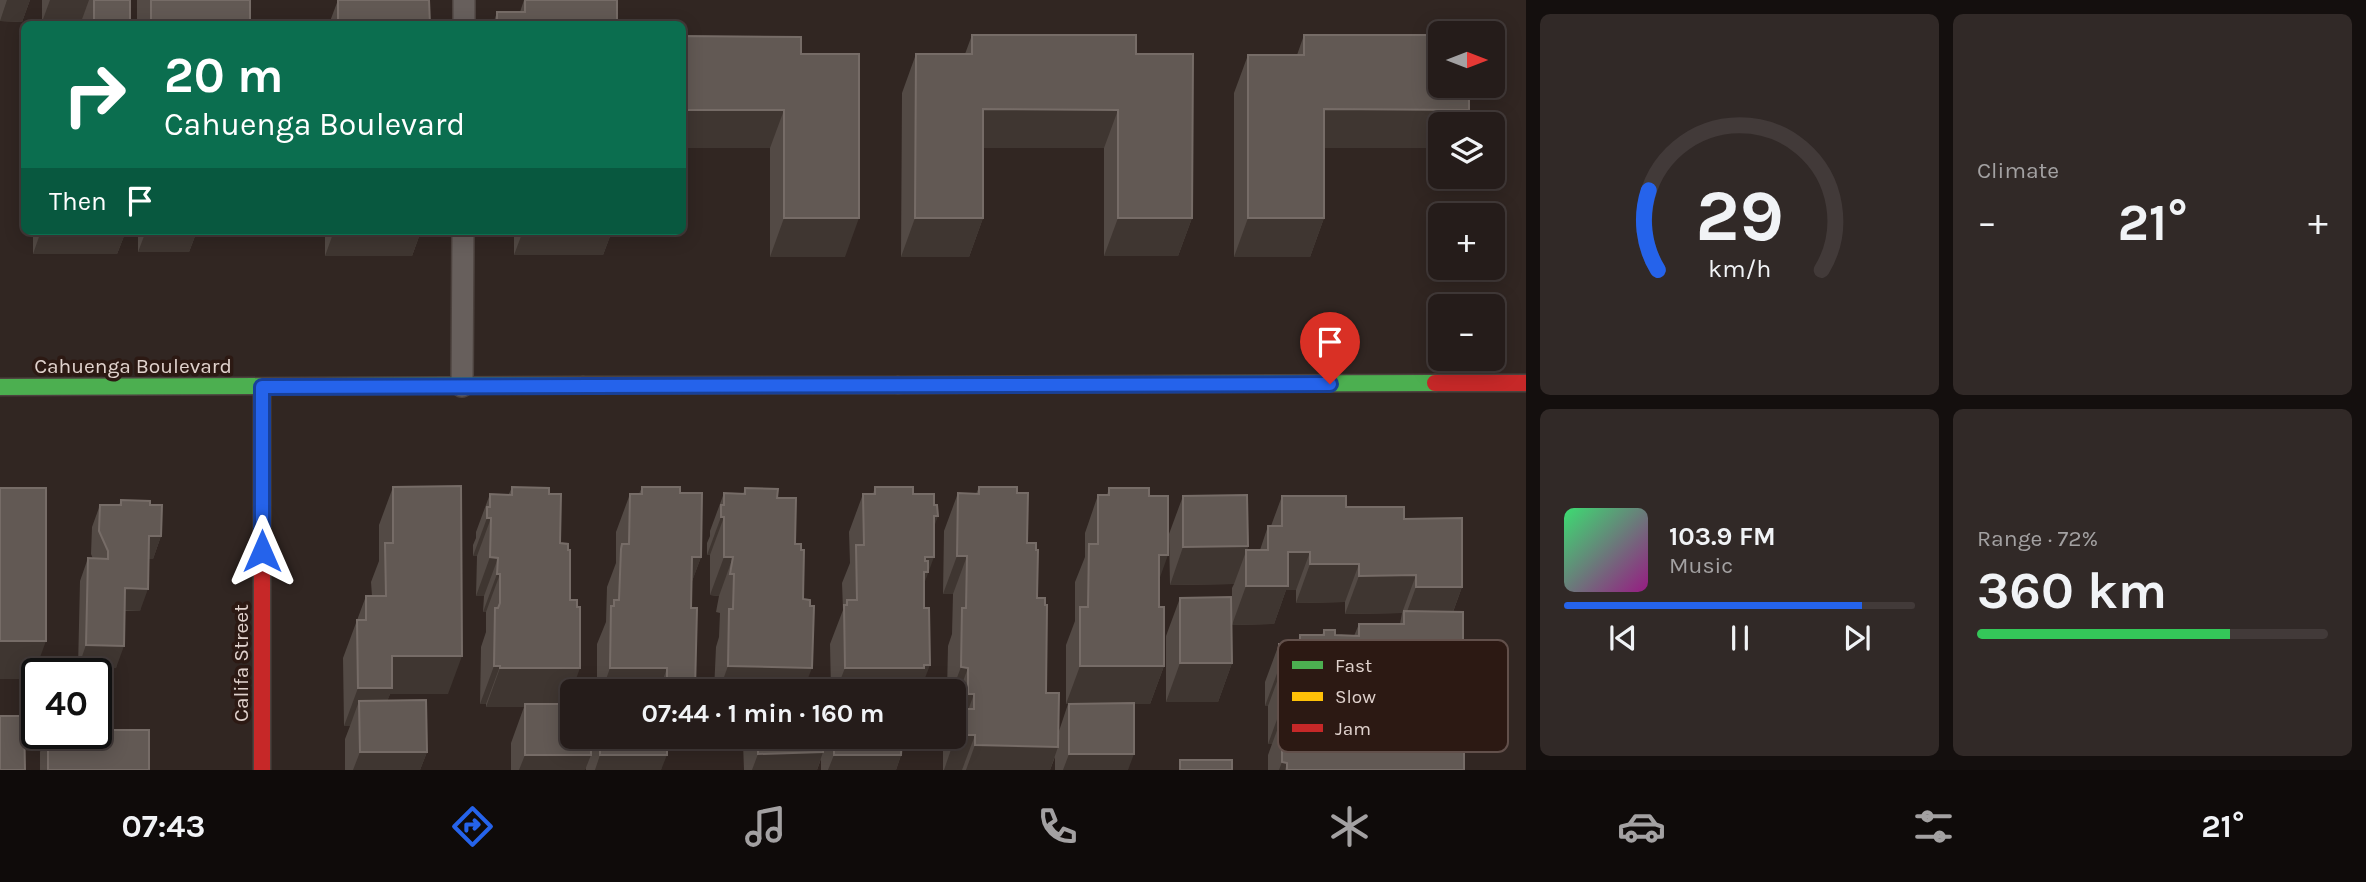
<!DOCTYPE html>
<html lang="en">
<head>
<meta charset="utf-8">
<style>
	body { margin:0; font-family:Karla,sans-serif; background:#312927; color:#f1f3f6; height:100vh; display:flex; flex-direction:column; font-size:26px; white-space:nowrap }
	* { box-sizing:border-box; margin:0 }
	p { font-size:23px; color:#a3a1a2 }
	.icon { flex:none; width:38px; height:38px; fill:none; stroke:currentColor; stroke-width:2; stroke-linecap:round; stroke-linejoin:round }
	.map { position:relative; flex:1; overflow:hidden }
	.drawer { display:flex; flex-direction:column; gap:14px; padding:14px; background:#140f0e; width:840px }
	.drawer>* { flex:none }
	.banner { position:absolute; left:21px; top:21px; width:665px; height:214px; border-radius:10px; box-shadow:0 4px 18px #0003,0 0 0 2px #423a39; background:#0b6e4f; color:#fff; overflow:hidden }
	.needle { width:46px; rotate:90deg }
	.controls { position:absolute; left:1428px; top:21px; display:grid; gap:14px }
	.controls a { display:grid; place-items:center; width:77px; height:77px; border-radius:10px; background:#251c1a; box-shadow:0 4px 18px #0003,0 0 0 2px #423a39; font-size:35px }
	.speed { position:absolute; left:21px; top:658px; display:flex; gap:14px; font-size:35px; font-weight:700; text-align:center }
	.speed>* { display:grid; place-content:center; width:91px; height:91px; border-radius:50%; background:#251c1a; box-shadow:0 4px 18px #0003,0 0 0 2px #423a39; line-height:1 }
	.speed .limit { border:4px solid #111; border-radius:10px; background:#fff; color:#111 }
	.pin { position:absolute; display:grid; place-items:center; width:60px; height:60px; color:#fff; margin:-72px -30px; border-radius:50% 50% 50% 0; rotate:-45deg; box-shadow:0 0 7px #0007 }
	.pin .icon { rotate:45deg }
	.me { position:absolute; width:77px; margin:-38px; rotate:0deg; stroke-linejoin:round; filter:drop-shadow(0 0 5px #0008) }
	.turn { display:flex; align-items:center; gap:24px; height:147px; padding:0 28px; font-size:32px }
	.turn .icon { width:91px; height:91px; stroke-width:2.5 }
	.turn b { display:block; font-size:49px; line-height:60px }
	.then { display:flex; align-items:center; height:66px; padding:0 28px; background:#0003; gap:14px; font-size:26px }
	.big { font-size:52px; font-weight:700; line-height:1.1 }
	.drawer .card { flex:1; display:flex; flex-direction:column; justify-content:center; gap:10px; min-width:0; padding:0 24px; border-radius:10px; background:#312927 }
	.drawer .dial { align-items:center; gap:0 }
	.dial svg { height:182px; overflow:visible; fill:none; stroke:#423a39; stroke-width:7; stroke-linecap:round; text-anchor:middle }
	.dial text { fill:#f1f3f6; stroke:none }
	.song { display:flex; align-items:center; gap:21px }
	.cover { width:84px; height:84px; border-radius:10px; background:linear-gradient(135deg,hsl(140 70% 55%),hsl(310 70% 35%)) }
	.played { height:7px; border-radius:4px; background:linear-gradient(90deg,#2563eb 85%,#423a39 85%) }
	.keys { display:flex; justify-content:space-around; direction:ltr }
	.heat { display:flex; justify-content:space-between; align-items:center; font-size:38px; direction:ltr }
	.charge { height:10px; border-radius:5px; background:linear-gradient(90deg,#34c759 72%,#423a39 0) }
	.drawer .tiles { flex:1; display:grid; gap:14px; grid-template-columns:repeat(2,1fr) }
	.trip { position:absolute; left:560px; top:679px; width:406px; height:70px; border-radius:10px; background:#251c1a; box-shadow:0 4px 18px #0003,0 0 0 2px #423a39; font-weight:700; line-height:70px; text-align:center }
	.tab-bar { display:flex; height:112px; justify-content:space-around; align-items:center; background:#0f0b0a; color:#a3a1a2 }
	.tab-bar .icon { width:49px; height:49px }
	.tab-bar .on { color:#2563eb }
	.tab-bar b { font-size:32px; color:#f1f3f6 }
	main { display:flex; flex:1; min-height:0 }
	.map>svg:first-child { display:block }
	.lines { fill:none; stroke-linecap:round; stroke-linejoin:round }
	.lane-casing { stroke:#4c423e; stroke-width:24 }
	.fast-casing { stroke:#4c423e; stroke-width:19 }
	.slow-casing { stroke:#4c423e; stroke-width:19 }
	.jam-casing { stroke:#4c423e; stroke-width:19 }
	.lane { stroke:#675f5c; stroke-width:21 }
	.fast { stroke:#4caf50; stroke-width:16 }
	.slow { stroke:#ffc107; stroke-width:16 }
	.jam { stroke:#c62828; stroke-width:16 }
	.wall { fill:#534a45 }
	.shaded-wall { fill:#3f3631 }
	.building { fill:#625954; stroke:#766c67; stroke-width:2 }
	.route-casing { stroke:#184099; stroke-width:18 }
	.route { stroke:#2563eb; stroke-width:12 }
	.labels { text-anchor:middle; dominant-baseline:central; stroke-width:7; stroke-linejoin:round; paint-order:stroke }
	.street-label { font-size:21px; fill:#e0d2cd; stroke:#2c1913 }
	.key { fill:#2c1913; stroke:#62504b; stroke-width:2 }
	.key-label { font-size:19px; fill:#e0d2cd }
</style>
</head>
<body>
<main>
<div class="map">
<svg width="1526" height="770" viewBox="0 0 1526 770">
	<rect width="100%" height="100%" fill="#312622"/>
	<g class="lines">
		<defs>
			<path id="lane" d="M464,24V0
				M462,386L463,231"/>
			<path id="fast" d="M898,385L1435,383
				M0,387L583,385"/>
			<path id="slow" d="M583,385H898"/>
			<path id="jam" d="M1435,383H1526
				M262,387V770"/>
		</defs>
		<!-- lane casing -->
		<use href="#lane" class="lane-casing"/>
		<!-- fast casing -->
		<use href="#fast" class="fast-casing"/>
		<!-- slow casing -->
		<use href="#slow" class="slow-casing"/>
		<!-- jam casing -->
		<use href="#jam" class="jam-casing"/>
		<!-- lane -->
		<use href="#lane" class="lane"/>
		<!-- fast -->
		<use href="#fast" class="fast"/>
		<!-- slow -->
		<use href="#slow" class="slow"/>
		<!-- jam -->
		<use href="#jam" class="jam"/>
	</g>
	<!-- wall -->
	<path class="wall" d="M0,0H30L22,22L0,21Z
		M42,0H130V24H45L46,22H42Z
		M137,0H250V24H137Z
		M338,0H429L430,24H329Z
		M524,0H617V24H493L497,12H520Z
		M972,35L1136,54L1192,218L1178,256H1104V148H983V218L969,257H901L902,93L916,54H965Z
		M1304,35L1469,110L1464,124H1440V148H1324V218L1310,257H1234V93L1248,55H1297Z
		M801,54L845,257H770V148H682Z
		M33,231H126L117,254H33Z
		M138,231H197L189,252H138Z
		M325,231H421L412,256H325Z
		M514,231H612L603,255H514Z
		M393,487L448,694H390L387,701L427,752L420,770H345V739L350,726H344L343,658L366,596H372L371,582L379,561V525Z
		M512,487L549,494L560,543L567,704L572,737H667L661,770H586V767L585,770H511V743L524,707H486V704H480L481,647L486,632V612H483L484,596H476L477,556H473V545L476,538V532L490,494H509Z
		M642,487L680,493L701,557L692,581L691,608H697L695,691H597V644L606,622L607,587L616,563V532L630,494H639Z
		M875,487L913,494L934,528L924,585L920,691H831L830,644L843,610L842,583L850,563L849,532L863,494H873Z
		M979,487L1017,493L1037,598L1046,693L1059,731L1068,704H1066V645L1075,621V582L1085,557V533L1098,495H1107L1109,488L1149,496L1159,581V607L1164,666L1150,704H1134L1128,770H1055V757L1050,770H943V747L946,737H954V691H947L948,646L952,634L953,594H943L944,531L958,493L976,494Z
		M745,488L777,498L795,544L803,599V691H714L716,647L719,637L720,613L716,612L719,596L710,595V555H707V543L710,536V531L724,493L743,494Z
		M1183,496L1248,546L1247,550H1260L1268,526H1271L1282,496L1404,519L1462,587L1453,612L1449,720L1395,719L1392,729L1405,740L1464,770H1268V755L1272,744H1268V706H1265V682L1279,644H1297L1300,635H1322L1324,630L1335,635L1354,636L1359,624H1400L1402,613L1345,614V602L1296,603V590H1286L1274,624L1232,625V588L1234,584L1170,585L1169,534Z
		M121,500L150,505L161,536L153,559H149L140,611H125L116,668H78L80,581L88,558L93,559L91,554L92,527L100,505H119Z
		M1180,598L1232,663L1218,702H1166V636Z
		M47,733H96L149,770H40V752Z
		M745,737H902L901,755L896,770H821V759L817,770H744L743,743Z"/>
	<!-- shaded-wall -->
	<path class="shaded-wall" d="M7,0H30L22,22L0,21Z
		M50,0H89L81,22H42Z
		M983,109L1118,110L1104,148H969Z
		M1324,109L1469,110L1464,124H1440V148H1310Z
		M682,110H784L770,148H682Z
		M784,218H859L845,257H770Z
		M915,218H983L969,257H901Z
		M1118,218H1192L1178,256H1104Z
		M1248,218H1324L1310,257H1234Z
		M41,231H126L117,254H33Z
		M146,231H197L189,252H138Z
		M334,231H421L412,256H325Z
		M523,231H612L603,255H514Z
		M934,516H938L924,555Z
		M721,517H724L710,555H707Z
		M487,518H491L477,556H473Z
		M149,536H161L153,559H141Z
		M1248,546L1234,584L1170,585L1183,547Z
		M1288,552H1310L1296,590H1286L1274,624L1232,625L1246,586Z
		M1159,555H1168L1154,594Z
		M957,556H967L953,594H943Z
		M490,557L498,558L484,596H476Z
		M692,557H701L687,595Z
		M724,557H733L719,596L710,595Z
		M925,557H934L920,595Z
		M1310,564H1359L1345,602L1296,603Z
		M497,574H500L486,612H483Z
		M1416,575L1402,613L1345,614L1359,576Z
		M1416,587H1462L1448,625L1404,620Z
		M125,588L148,589L140,611L117,610Z
		M0,641H46L32,679H0Z
		M86,645L124,646L116,668H78Z
		M392,656H462L448,694H390L378,726L359,701L350,726H344L358,688Z
		M1180,663H1232L1218,702H1166Z
		M930,665L920,691H836L845,668Z
		M494,666H500L486,704H480Z
		M728,666L812,668L803,691H719Z
		M1080,666H1164L1150,704H1066Z
		M961,667L968,668L954,705V691H952Z
		M500,668H580L566,707H486Z
		M610,668H667L659,691H602Z
		M1279,668H1282L1268,706H1265Z
		M1404,681L1463,682L1449,720L1395,719L1391,732L1336,731L1282,717L1272,744H1268L1282,706Z
		M968,694H974L960,732L956,724Z
		M956,735H975L962,770H944Z
		M975,745L1058,747L1050,770H966Z
		M360,752H427L420,770H353Z
		M823,752L817,770H752L758,754Z
		M1069,754H1134L1128,770H1063Z
		M525,755H591L585,770H519Z
		M600,755H667L661,770H595Z
		M834,755H901L896,770H828Z
		M1282,762L1287,763L1285,770H1279Z"/>
	<!-- building -->
	<path class="building" d="M94,0H130V24H47V20H94Z
		M151,0H250V24H151Z
		M338,0H429L430,24H338Z
		M525,0H617V24H497V12H525Z
		M972,35H1136V54H1193L1192,218H1118V110L983,109V218H915L916,54H972Z
		M1304,35H1440V86H1469V110L1324,109V218H1248V55H1304Z
		M682,36L801,37V54H859V218H784V110H682Z
		M461,486L462,656H392V688H358L357,620H366V596H386L385,543H393V487Z
		M512,487L549,488V494H561L560,543L568,544V550H570V600H577V607H580V668H500V666H494L495,608H498L500,603V574H497L498,558L490,557L491,518H487V507H490V494L512,495Z
		M642,487H680V493H702L701,557H692L691,608H697L695,690H667V668H610L611,606H614V600H619L621,549L622,544H629L630,494H642Z
		M875,487H913V494H934V505H937L938,516H934V557H925V561H928V572H924V608H929L930,665H924V668H845L844,605H847V600H857L856,545H864L863,494H875Z
		M979,487H1017V493H1028L1027,543H1036V550H1038L1037,598H1045V605H1047L1046,693H1059L1058,747L975,745V735H956V709H974V694H968V668L961,667L962,608H966L967,556H957L958,493L979,494Z
		M0,488H46V641H0Z
		M745,488L778,489L777,498H796L795,544H801V550H804L803,599L810,600V606H814L812,668L728,666L729,609H733L734,574H730L733,557H724V517H721V505H724V493L745,494Z
		M1109,488H1149V496H1168V555H1159V607H1164V666H1080V607H1088L1089,544H1098V495H1109Z
		M1247,495L1248,546L1183,547V496Z
		M1282,496H1346V507H1404V519L1462,518V587H1416V575L1359,576V564H1310V552H1288V586H1246V550H1268V526H1282Z
		M121,500L150,501V505H162L161,536H149L148,589L125,588L124,646L86,645L88,558L108,559V551L99,531L100,505H121Z
		M1231,597L1232,663H1180V598Z
		M1404,611L1463,612V682L1404,681V694L1346,693V706H1282V668H1279V644H1300V635H1324V630H1335V635L1359,636V624H1404Z
		M426,700L427,752H360L359,701Z
		M1134,703V754H1069V704Z
		M525,704H572V737H591V755H525Z
		M0,716H24L25,770H0Z
		M1282,717L1347,718V729H1405V740L1464,741V770H1287V763L1282,762Z
		M96,730H149V770H48V733H96Z
		M600,737H667V755H600Z
		M758,737H823V752L758,754Z
		M834,737H902L901,755H834Z
		M1180,760H1232V770H1180Z"/>
	<g class="lines">
		<defs>
			<path id="route" d="M262,551V387L1330,384"/>
		</defs>
		<!-- route casing -->
		<use href="#route" class="route-casing"/>
		<!-- route -->
		<use href="#route" class="route"/>
	</g>
	<g class="labels">
		<!-- street labels -->
		<g class="street-label">
			<text x="133" y="366">Cahuenga Boulevard</text>
			<text transform="translate(241 663) rotate(-90)">Califa Street</text>
		</g>
	</g>
	<!-- legend -->
	<rect x="1278" y="640" width="230" height="112" rx="10" class="key"/>
	<rect x="1292" y="661" width="31" height="8" fill="#4caf50"/>
	<rect x="1292" y="692" width="31" height="9" fill="#ffc107"/>
	<rect x="1292" y="724" width="31" height="8" fill="#c62828"/>
	<g class="key-label">
		<text x="1335" y="672">Fast</text>
		<text x="1335" y="703">Slow</text>
		<text x="1335" y="735">Jam</text>
	</g>
</svg>
<div class="controls">
<a><svg class="needle" viewBox="-14 -14 28 28"><path d="M0-13l5 13h-10z" fill="#e53935"/><path d="M0 13l5-13h-10z" fill="#a3a1a2"/></svg></a>
<a><svg class="icon" aria-label="layers" viewBox="0 0 24 24"><path d="M12 4l9 5-9 5-9-5zM3 14l9 5 9-5"/></svg></a>
<a>+</a>
<a>−</a>
</div>
<div class="speed"><div class="limit">40</div></div>
<div class="pin" style="left:1330px;top:384px;background:#d93025"><svg class="icon" aria-label="arrive" viewBox="0 0 24 24"><path d="M6 21V4h12l-3 4 3 4H6"/></svg></div>
<svg class="me" style="left:262px;top:551px" viewBox="-20 -20 40 40"><path d="M0-17L14 15 0 8-14 15z" fill="#2563eb" stroke="#fff" stroke-width="4"/></svg>
<div class="trip">07:44 · 1 min · 160 m</div>
<div class="banner">
<div class="turn"><svg class="icon" aria-label="right" viewBox="0 0 24 24"><path d="M7 20v-9h11M14 6l5 5-5 5"/></svg><div><b>20 m</b>Cahuenga Boulevard</div></div>
<div class="then">Then<svg class="icon" aria-label="arrive" viewBox="0 0 24 24"><path d="M6 21V4h12l-3 4 3 4H6"/></svg></div>
</div>
</div>
<section class="drawer">
<div class="tiles">
<div class="card dial"><svg viewBox="0 0 100 80">
<path d="M14 69A42 42 0 1 1 86 69"/>
<path d="M14 69A42 42 0 0 1 10 34" stroke="#2563eb"/>
<text x="50" y="56" font-size="32" font-weight="700">29</text>
<text x="50" y="72" font-size="11">km/h</text>
</svg></div>
<div class="card"><p>Climate</p>
<div class="heat"><a>−</a><b class="big">21°</b><a>+</a></div>
</div>
<div class="card">
<div class="song"><i class="cover"></i><div><b>103.9 FM</b><p>Music</p></div></div>
<div class="played"></div>
<div class="keys"><svg class="icon" aria-label="previous" viewBox="0 0 24 24"><path d="M18 5L8 12l10 7zM5 5v14"/></svg><svg class="icon" aria-label="pause" viewBox="0 0 24 24"><path d="M8 5v14M16 5v14"/></svg><svg class="icon" aria-label="next" viewBox="0 0 24 24"><path d="M6 5l10 7-10 7zM19 5v14"/></svg></div>
</div>
<div class="card"><p>Range · 72%</p><b class="big">360 km</b><div class="charge"></div></div>
</div>
</section>
</main>
<nav class="tab-bar">
<b>07:43</b>
<svg class="icon on" aria-label="directions" viewBox="0 0 24 24"><path d="M12 3l9 9-9 9-9-9zM9 14v-3h6M13 9l2 2-2 2"/></svg>
<svg class="icon" aria-label="music" viewBox="0 0 24 24"><path d="M9 18V5l10-2v13"/><circle cx="6" cy="18" r="3"/><circle cx="16" cy="16" r="3"/></svg>
<svg class="icon" aria-label="phone" viewBox="0 0 24 24"><path d="M5 4h4l2 5-3 2q2 4 5 5l2-3 5 2v4C11 20 4 13 5 4z"/></svg>
<svg class="icon" aria-label="climate" viewBox="0 0 24 24"><path d="M12 3v18M4 7l16 10M4 17L20 7"/></svg>
<svg class="icon" aria-label="car" viewBox="0 0 24 24"><path d="M5 17H2v-5l4-1 3-4h7l3 4 3 1v5h-3M9 17h6M6 11h13"/><circle cx="7" cy="17" r="2"/><circle cx="17" cy="17" r="2"/></svg>
<svg class="icon" aria-label="filters" viewBox="0 0 24 24"><path d="M4 7h16M4 17h16"/><circle cx="9" cy="7" r="2"/><circle cx="15" cy="17" r="2"/></svg>
<b>21°</b>
</nav>
</body>
</html>
